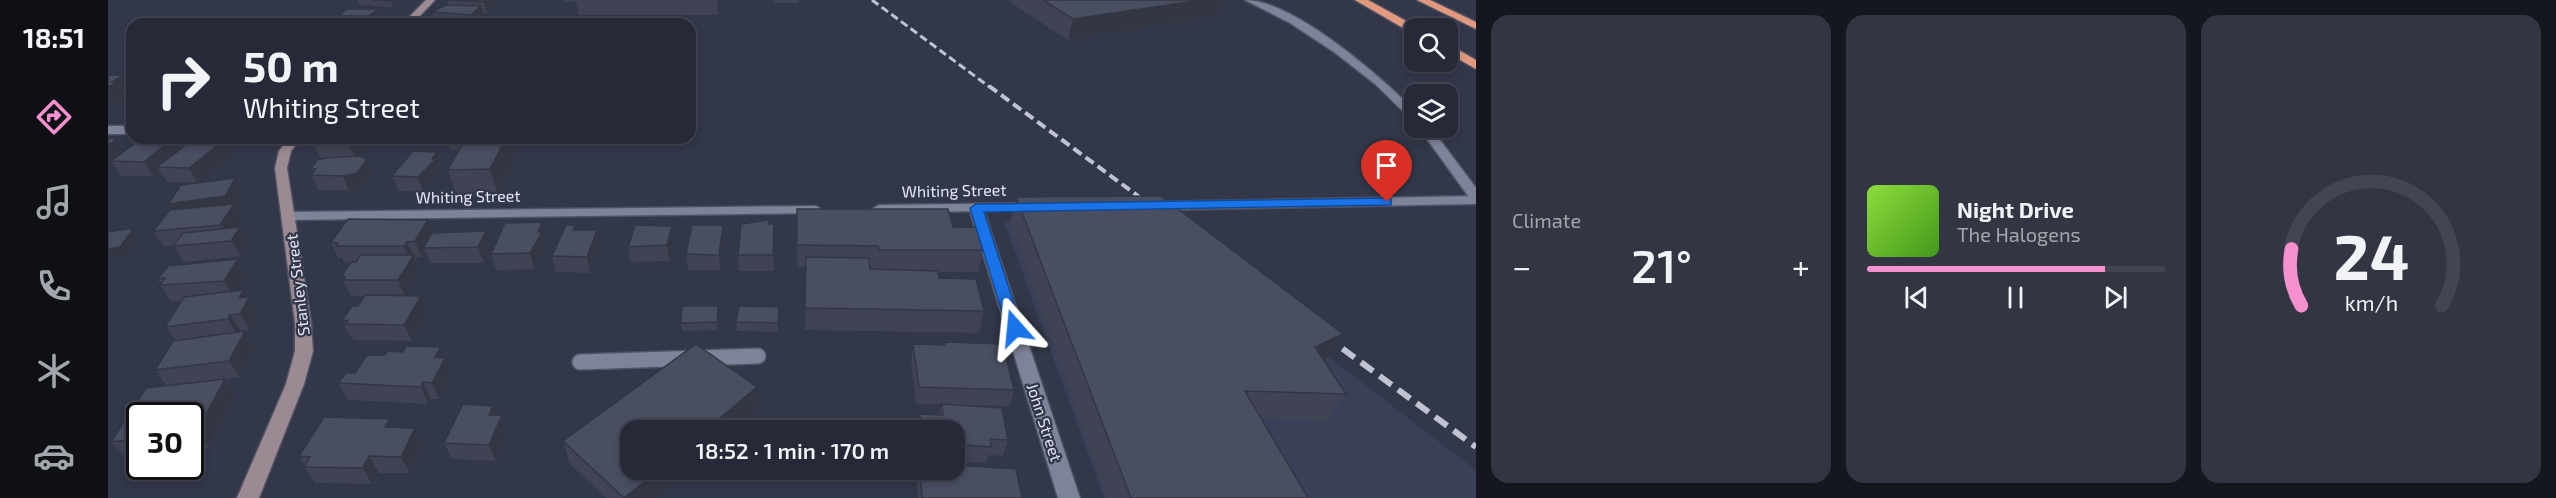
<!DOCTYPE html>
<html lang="en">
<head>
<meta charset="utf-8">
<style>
	body { margin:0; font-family:"Exo 2",sans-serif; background:#323542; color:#f1f3f6; height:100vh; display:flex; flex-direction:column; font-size:22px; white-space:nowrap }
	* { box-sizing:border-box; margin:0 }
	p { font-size:20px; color:#a4a6ad }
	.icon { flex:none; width:33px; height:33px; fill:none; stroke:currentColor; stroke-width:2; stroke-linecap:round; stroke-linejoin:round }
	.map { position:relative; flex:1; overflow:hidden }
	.sheet { display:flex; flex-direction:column; gap:15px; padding:15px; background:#15171e; width:1080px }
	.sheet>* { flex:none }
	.hud { position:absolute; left:18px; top:18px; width:570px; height:126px; border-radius:18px; box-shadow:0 3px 9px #0003,0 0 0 2px #424552; background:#262937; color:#f1f3f6; overflow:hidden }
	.fabs { position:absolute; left:1296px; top:18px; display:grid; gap:12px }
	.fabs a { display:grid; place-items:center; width:54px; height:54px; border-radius:12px; background:#262937; box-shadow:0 3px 9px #0003,0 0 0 2px #424552; font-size:30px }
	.speed { position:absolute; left:18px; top:402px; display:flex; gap:12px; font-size:30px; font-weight:700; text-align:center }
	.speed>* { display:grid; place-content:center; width:78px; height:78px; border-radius:50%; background:#262937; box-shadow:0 3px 9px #0003,0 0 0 2px #424552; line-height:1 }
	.speed .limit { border:3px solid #111; border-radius:9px; background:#fff; color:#111 }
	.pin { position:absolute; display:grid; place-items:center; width:51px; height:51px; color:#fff; margin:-62px -26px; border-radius:50% 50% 50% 0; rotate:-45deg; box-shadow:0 0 6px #0007 }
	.pin .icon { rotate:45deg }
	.me { position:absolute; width:66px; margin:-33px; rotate:342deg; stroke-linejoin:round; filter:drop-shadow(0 0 4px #0008) }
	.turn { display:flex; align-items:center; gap:21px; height:126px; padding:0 18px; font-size:27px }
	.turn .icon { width:78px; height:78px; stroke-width:2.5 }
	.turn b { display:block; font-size:42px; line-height:51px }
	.big { font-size:45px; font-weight:600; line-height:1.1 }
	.sheet .widget { flex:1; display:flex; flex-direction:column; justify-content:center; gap:9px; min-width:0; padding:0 21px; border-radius:18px; background:#323542 }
	.sheet .dial { align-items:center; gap:0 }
	.dial svg { height:156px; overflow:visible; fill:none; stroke:#424552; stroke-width:7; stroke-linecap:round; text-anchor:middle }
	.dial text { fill:#f1f3f6; stroke:none }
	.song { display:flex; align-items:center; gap:18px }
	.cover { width:72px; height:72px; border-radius:9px; background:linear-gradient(135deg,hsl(90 70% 55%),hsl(100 70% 35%)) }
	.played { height:6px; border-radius:3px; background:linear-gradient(90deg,#f690d0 80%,#424552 80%) }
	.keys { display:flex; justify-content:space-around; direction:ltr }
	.heat { display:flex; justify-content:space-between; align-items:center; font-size:33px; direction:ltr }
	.sheet .tiles { flex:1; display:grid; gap:15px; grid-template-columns:repeat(3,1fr) }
	.trip { position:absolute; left:512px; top:420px; width:345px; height:60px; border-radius:18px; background:#262937; box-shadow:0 3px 9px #0003,0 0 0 2px #424552; font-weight:600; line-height:60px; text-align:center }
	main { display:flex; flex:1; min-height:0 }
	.dock { display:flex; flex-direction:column; width:108px; justify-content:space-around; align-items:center; background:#0f1016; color:#a4a6ad }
	.dock .icon { width:42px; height:42px }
	.dock .on { color:#f690d0 }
	.dock b { font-size:27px; color:#f1f3f6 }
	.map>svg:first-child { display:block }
	.built { fill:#3a4058 }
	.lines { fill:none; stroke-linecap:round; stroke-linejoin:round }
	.service-casing { stroke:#4f5262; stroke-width:18 }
	.minor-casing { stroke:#4f5262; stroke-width:3 }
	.tertiary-casing { stroke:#4f5262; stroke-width:3 }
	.secondary-casing { stroke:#4f5262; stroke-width:3 }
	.motorway-casing { stroke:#4f5262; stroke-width:3 }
	.service { stroke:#7d8398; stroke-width:15 }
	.minor { fill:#7d8398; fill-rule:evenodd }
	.tertiary { fill:#7d8398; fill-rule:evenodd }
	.secondary { fill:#9b8a91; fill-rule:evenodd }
	.motorway { fill:#e29980; fill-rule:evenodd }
	.rail-far3 { stroke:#c0c4d1; stroke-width:3; stroke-dasharray:8 4; stroke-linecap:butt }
	.rail-far2 { stroke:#c0c4d1; stroke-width:4; stroke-dasharray:10 5; stroke-linecap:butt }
	.rail-far1 { stroke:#c0c4d1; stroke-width:4.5; stroke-dasharray:12 6; stroke-linecap:butt }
	.rail { stroke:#c0c4d1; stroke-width:6; stroke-dasharray:15 8; stroke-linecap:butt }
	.wall { fill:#3f4353; fill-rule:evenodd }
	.shaded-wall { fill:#333744 }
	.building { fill:#494e61; stroke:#333744; stroke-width:1.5 }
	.route { fill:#1a73e8; stroke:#114b97; stroke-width:1.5 }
	.labels { text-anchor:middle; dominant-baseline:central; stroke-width:4.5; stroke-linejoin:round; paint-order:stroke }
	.street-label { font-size:16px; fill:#e4e7f3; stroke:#323749 }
</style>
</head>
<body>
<main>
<nav class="dock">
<b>18:51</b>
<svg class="icon on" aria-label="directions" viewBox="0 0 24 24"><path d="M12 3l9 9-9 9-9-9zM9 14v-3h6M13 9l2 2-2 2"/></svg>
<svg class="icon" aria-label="music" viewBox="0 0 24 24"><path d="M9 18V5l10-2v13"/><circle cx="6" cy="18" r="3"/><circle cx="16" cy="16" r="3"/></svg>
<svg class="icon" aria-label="phone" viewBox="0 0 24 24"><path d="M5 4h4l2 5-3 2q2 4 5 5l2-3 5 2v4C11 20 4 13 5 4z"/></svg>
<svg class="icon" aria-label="climate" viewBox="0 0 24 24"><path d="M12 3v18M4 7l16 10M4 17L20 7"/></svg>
<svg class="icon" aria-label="car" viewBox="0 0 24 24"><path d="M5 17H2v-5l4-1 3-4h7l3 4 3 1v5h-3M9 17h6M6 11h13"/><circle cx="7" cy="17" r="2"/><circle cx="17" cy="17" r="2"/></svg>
</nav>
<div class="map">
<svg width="1368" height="498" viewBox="0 0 1368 498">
	<rect width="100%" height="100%" fill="#323749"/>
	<!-- built -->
	<path class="built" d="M896,222H1045L1368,470V498H996Z"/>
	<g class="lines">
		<defs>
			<path id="service" d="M472,362L650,356"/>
			<path id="minor" d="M1137,0C1185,0 1272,76 1306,110V119L1302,118L1267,84L1226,52L1182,23Z
				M0,126H24V134H0Z
				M1311,128H1323L1368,188V201L1363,200Z
				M868,204L875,208L972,498H950L861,208Z"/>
			<path id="tertiary" d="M1368,196V204L1047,210L1040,206L1047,202Z
				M924,203L931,207L929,210L771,213L764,209L771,205Z
				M708,206L715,210L713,213L181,220L174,216L181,212Z"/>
			<path id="secondary" d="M318,0H327L304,24H294Z
				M181,138H193L183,151L179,168L203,323L205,351L196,384L151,498H129L178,384L187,351V323L167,168L171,151Z"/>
			<path id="motorway" d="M1247,0H1260L1311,28H1306V33L1302,32Z
				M1309,0H1322L1368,22V29Z
				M1340,44L1368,60V69L1340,53Z"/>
		</defs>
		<!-- service casing -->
		<use href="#service" class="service-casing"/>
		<!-- minor casing -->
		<use href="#minor" class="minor-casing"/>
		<!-- tertiary casing -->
		<use href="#tertiary" class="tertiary-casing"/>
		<!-- secondary casing -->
		<use href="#secondary" class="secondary-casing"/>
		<!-- motorway casing -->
		<use href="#motorway" class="motorway-casing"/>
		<!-- service -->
		<use href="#service" class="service"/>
		<!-- minor -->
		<use href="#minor" class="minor"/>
		<!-- tertiary -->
		<use href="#tertiary" class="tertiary"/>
		<!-- secondary -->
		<use href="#secondary" class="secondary"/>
		<!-- motorway -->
		<use href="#motorway" class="motorway"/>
		<!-- rail-far3 -->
		<path class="rail-far3" d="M764,0L883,88"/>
		<!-- rail-far2 -->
		<path class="rail-far2" d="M881,86L1030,196"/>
		<!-- rail-far1 -->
		<path class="rail-far1" d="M1028,195L1043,206"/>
		<!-- rail -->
		<path class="rail" d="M1216,335L1368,447"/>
	</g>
	<!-- wall -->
	<path class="wall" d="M249,0H293V1L285,7L251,5Z
		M339,0H385L387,5L379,14L375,13L377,18L370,24H314L326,19L324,12L340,5Z
		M456,0H613L610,15H471L468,2H456Z
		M665,0H691V3H665Z
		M899,0H1117L1111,16L960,40Z
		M272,15L264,22H259V24H207L206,22L230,17V16Z
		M0,75L22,85L24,84V107H22L16,97L0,105Z
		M0,138L9,139L17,151L71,150L115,141L123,156L91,182L127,178L135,193L128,207L135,220L130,227L141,243L133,256L76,262L66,246L56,247L45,231L64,210L86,183L59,182L52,171L45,176H13L6,166L0,170Z
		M417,138L390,195H348L340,170L351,150H342L339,142Z
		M264,141L251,156L259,159L265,173L256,188L241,191L210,190L203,175L205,173L203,169L213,159L206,145Z
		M329,152L334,166L331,171L332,175L315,192L290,191L284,176Z
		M908,197L1235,334L1217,361L1238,394L1218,421L1154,419L1200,498H999L902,223Z
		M689,209L845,227L875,250L870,272H830L831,278L876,311L871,333L697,330L698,267H689ZM762,268H768V270L762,269Z
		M661,224H666V271H631L630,255Z
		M615,225L616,241L612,270H580L578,254Z
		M564,226L566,242L561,261L522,262L520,247Z
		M468,230L492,246L482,273L448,272L444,256Z
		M325,232L383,247L376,263H322L317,251L313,257H307L312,270L297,295L320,312L304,341L246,340L244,337H242L234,321L250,306L256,296H243L235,280L236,279L234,275L248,262H235L234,258H230L223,242Z
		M438,237L437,241L438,247L426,269L388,270L383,254Z
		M140,275L129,291L141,297L151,313L142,330L133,332L137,331L148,347L132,377L118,379L129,395L102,447L82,450V416H32V456L18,458L3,442L59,386L47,370L68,341L57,327L74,300L63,301L52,285L53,284L49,279Z
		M671,307L670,332L629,331L628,322Z
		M611,314L610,330L574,331L573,323Z
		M588,344L649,387L650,410L627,430H522V470H581L548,498H498L462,464L455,441Z
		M805,344L906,390L902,406L848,405L900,440L895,456L880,455L878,463L846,461V430H809L812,414L831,415L834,404H808L803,361Z
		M333,347L344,374L331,399H323L320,404L240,400L230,383L277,355L295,352Z
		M389,415H394L400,432L388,461L344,459L336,443Z
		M286,428L316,445L302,473H271L264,484L207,483L196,467L197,465L191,456Z
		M810,470H846L914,498H810L808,480Z"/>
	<!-- shaded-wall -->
	<path class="shaded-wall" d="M285,0H293V1L285,7L283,1Z
		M377,0H385L387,5L379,14L376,2Z
		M609,0H613L610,15Z
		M1093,0H1117L1111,16L960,40L965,19Z
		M373,6L377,18L370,24H366L363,15Z
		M270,9L272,15L264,22L261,16Z
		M257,17L259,24H249Z
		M16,75L24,89H16L18,92L13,94L16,97L0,105V87L4,82Z
		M248,138H263L264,141L248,160L241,145Z
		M398,138H417L390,195L382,169Z
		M9,139L18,153L3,161L6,166L0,170V145Z
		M64,139L73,154L49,167L52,171L45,176L36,162Z
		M115,141L123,156L90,183L81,168Z
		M329,152L334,166L331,171L332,175L315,192L310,177Z
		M259,159L265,173L256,188L241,191L235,176Z
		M127,178L135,193L128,207L135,220L121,240L112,225L70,220L60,204Z
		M320,220L326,235L315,248L317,251L313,257L307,241Z
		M434,222L438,237L437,241L438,247L426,269L422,253Z
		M666,224V271L665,255Z
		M615,225L616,241L612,270L611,255Z
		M564,226L566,242L561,261L559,245Z
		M132,227L141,243L133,256L123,241Z
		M26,228L32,237L18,255L0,258V249Z
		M489,230L492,246L482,273L479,257Z
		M378,231L383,247L376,263L370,247Z
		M299,242L312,270L297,296L290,280L302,260L296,246Z
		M130,259L140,275L126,297L116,281Z
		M136,290L151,313L142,330L132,314L131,298Z
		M313,296L320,312L304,341L296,325Z
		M610,306L611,314L610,330L609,322Z
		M122,315L133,331L130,336L120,319Z
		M137,331L148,347L132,377L121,361Z
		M1235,334L1217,361L1207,347Z
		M333,347L344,374L331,399L324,383L327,357Z
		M117,379L129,395L102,447L89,431Z
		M315,382L323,399L320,404L313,387Z
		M649,387L650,410L627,430H598Z
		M385,406L391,422L394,415L400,432L388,461L381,445V415Z
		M282,419L290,435L277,427Z
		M307,428L316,445L302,473L293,457Z
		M261,456L271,473L264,484L255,468Z
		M551,470H581L548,498H517Z"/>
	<!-- building -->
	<path class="building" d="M265,0H285L283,1Z
		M339,0H377L376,2Z
		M935,0H1093L965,19Z
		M338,5L373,6L363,15L324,12Z
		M239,9H270L261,16H230Z
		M217,17H257L249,24H208L211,22H206Z
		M323,19L355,20L351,24H314Z
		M0,75H16L4,82H10L0,87Z
		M24,84V94H13L21,89H16Z
		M0,138L9,139L0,145Z
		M213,138H248L241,145H206Z
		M342,138H358L355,142H339Z
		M358,138H398L382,169L340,170Z
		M33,139H64L36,162L3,161Z
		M85,140L115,141L81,168L49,167Z
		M305,151L329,152L324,159L327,160L310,177L284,176Z
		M252,156L259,159L249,173L235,176L203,175L208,169H203L209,160L217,158Z
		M127,178L117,196L60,204L73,185Z
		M1053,196L1235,334L1207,347L1238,394L1137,391L1200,498H1023L908,197Z
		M126,204L112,225L45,231L62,210Z
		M689,209H840L845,227H868L875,250H771L770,246L689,245Z
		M240,219L320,220L307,241L299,242L296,246H228L230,243L223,242Z
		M661,220V224H666L665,255H630L633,224Z
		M434,222L430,232H434L422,253L383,254L397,223Z
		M458,225H467L465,230H489L479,257L444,256Z
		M527,225L564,226L559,245L520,247Z
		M584,225H615L611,255L578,254Z
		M132,227L123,241L65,246L75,233Z
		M26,228L12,247L0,249V232Z
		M378,231L370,247L315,248L324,233Z
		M252,255H306L290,280H235L237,277L234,275L243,262H248Z
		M698,257L761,258L762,269L830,271L831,278L868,279L876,311L697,308Z
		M130,259L116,281L52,285L57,278L49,279L60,266Z
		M136,290L131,298L141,297L132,314L122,315L120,319L57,327L76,297Z
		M257,295L313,296L296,325L237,324L240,320L234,321L244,306H250Z
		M574,306H610L609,322L573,323Z
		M631,306L671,307L670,323L628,322Z
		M137,331L121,361L47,370L65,341Z
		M838,342L895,344L906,390L811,387L805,344L836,345Z
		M588,344L649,387L598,430H522V470H551L516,498L455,441Z
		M298,346L333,347L327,357L337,358L324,383L315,382L313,387L230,383L238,373H247L259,355H277L280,351L295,352Z
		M117,379L89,431H82V416H32V438L3,442L38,388Z
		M355,404L385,406L381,415H394L381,445L336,443Z
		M834,404L894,408L900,440L882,439L883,447L846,444V430H813L812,414L835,415Z
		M216,417L282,419L277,427L307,428L293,457L261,456L255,468L196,467L202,457L191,456Z
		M846,465L908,469L914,498H814L812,470H846Z"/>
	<!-- route -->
	<path class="route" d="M1279,198L1283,199V205L876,212L914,328L907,333L899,328L862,208L868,204Z"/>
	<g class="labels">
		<!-- street labels -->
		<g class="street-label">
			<text transform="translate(846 190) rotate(-1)">Whiting Street</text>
			<text transform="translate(360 196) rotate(-1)">Whiting Street</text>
			<text transform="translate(189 285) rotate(-97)">Stanley Street</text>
			<text transform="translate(937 422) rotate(72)">John Street</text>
		</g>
	</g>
</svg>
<div class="fabs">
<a><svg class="icon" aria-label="search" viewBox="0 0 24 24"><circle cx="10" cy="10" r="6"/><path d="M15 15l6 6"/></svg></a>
<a><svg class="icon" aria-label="layers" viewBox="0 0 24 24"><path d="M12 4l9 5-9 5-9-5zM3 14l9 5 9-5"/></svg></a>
</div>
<div class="speed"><div class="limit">30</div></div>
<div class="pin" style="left:1279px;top:202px;background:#d93025"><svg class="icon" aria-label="arrive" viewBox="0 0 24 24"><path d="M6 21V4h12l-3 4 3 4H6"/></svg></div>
<svg class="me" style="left:907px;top:328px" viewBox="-20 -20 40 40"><path d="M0-17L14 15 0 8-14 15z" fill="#1a73e8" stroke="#fff" stroke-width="4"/></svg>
<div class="trip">18:52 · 1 min · 170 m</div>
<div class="hud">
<div class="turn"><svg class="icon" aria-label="right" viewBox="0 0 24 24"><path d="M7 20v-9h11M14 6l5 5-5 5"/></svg><div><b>50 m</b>Whiting Street</div></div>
</div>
</div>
<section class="sheet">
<div class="tiles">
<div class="widget"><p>Climate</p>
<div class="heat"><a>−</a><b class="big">21°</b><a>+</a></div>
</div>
<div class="widget">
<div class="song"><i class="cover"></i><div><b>Night Drive</b><p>The Halogens</p></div></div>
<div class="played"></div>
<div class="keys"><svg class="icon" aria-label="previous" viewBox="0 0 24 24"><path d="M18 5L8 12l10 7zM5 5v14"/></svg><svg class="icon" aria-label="pause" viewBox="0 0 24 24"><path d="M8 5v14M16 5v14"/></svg><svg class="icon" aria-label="next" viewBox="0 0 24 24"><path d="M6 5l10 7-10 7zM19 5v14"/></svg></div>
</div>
<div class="widget dial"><svg viewBox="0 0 100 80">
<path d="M14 69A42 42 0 1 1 86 69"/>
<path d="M14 69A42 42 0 0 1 9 40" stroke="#f690d0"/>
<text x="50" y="56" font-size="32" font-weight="700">24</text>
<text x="50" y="72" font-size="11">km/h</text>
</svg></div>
</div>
</section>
</main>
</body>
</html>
